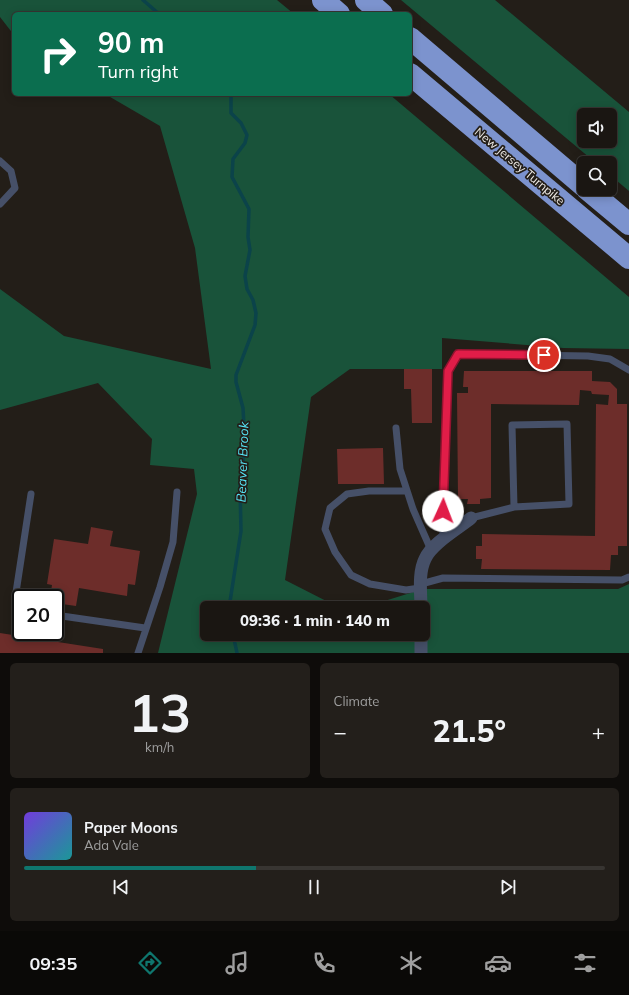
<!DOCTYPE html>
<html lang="en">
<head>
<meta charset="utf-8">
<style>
	body { margin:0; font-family:Mulish,sans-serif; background:#231f1b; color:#f1f3f6; height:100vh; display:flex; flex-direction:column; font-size:15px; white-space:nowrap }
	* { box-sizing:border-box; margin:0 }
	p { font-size:13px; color:#9f9f9f }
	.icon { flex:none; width:22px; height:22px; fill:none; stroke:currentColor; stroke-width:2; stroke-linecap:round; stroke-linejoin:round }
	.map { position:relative; height:653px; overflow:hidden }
	.panel { display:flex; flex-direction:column; gap:10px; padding:10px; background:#0e0c0a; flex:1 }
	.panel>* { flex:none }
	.hud { position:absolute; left:12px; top:12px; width:400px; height:84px; border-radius:6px; box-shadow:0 2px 10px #0003,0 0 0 1px #383532; background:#0b6e4f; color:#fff; overflow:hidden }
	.buttons { position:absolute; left:577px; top:108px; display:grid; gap:8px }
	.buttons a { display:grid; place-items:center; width:40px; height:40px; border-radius:6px; background:#1a1612; box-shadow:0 2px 10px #0003,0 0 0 1px #383532; font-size:20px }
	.speed { position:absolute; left:12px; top:589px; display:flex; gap:8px; font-size:20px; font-weight:700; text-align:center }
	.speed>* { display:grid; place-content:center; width:52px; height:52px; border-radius:50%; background:#1a1612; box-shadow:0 2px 10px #0003,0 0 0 1px #383532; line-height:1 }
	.speed .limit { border:2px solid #111; border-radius:6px; background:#fff; color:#111 }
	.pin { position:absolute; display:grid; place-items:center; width:34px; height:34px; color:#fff; margin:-17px; border:2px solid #fff; border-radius:50%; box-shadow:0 1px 4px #0007 }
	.me { position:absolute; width:44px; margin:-22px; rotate:2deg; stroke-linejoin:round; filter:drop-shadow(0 0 3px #0008) }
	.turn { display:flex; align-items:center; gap:14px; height:84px; padding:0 20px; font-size:18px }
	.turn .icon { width:52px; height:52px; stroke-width:2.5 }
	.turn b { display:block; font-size:28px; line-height:34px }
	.big { font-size:30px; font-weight:800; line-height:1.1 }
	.panel .card { flex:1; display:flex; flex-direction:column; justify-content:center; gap:6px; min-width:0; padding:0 14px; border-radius:6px; background:#231f1b }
	.panel .dial { align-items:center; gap:0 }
	.dial b { font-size:52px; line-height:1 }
	.song { display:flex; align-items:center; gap:12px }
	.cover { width:48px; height:48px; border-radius:6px; background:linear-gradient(135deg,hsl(260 70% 55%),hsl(180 70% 35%)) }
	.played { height:4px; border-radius:2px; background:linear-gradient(90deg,#0f766e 40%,#383532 40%) }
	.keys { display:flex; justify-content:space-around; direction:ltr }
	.heat { display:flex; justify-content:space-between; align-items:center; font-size:22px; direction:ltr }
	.panel .tiles { flex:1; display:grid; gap:10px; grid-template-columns:1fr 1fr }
	.card:last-child { grid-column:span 2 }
	.trip { position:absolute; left:200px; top:601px; width:230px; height:40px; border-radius:6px; background:#1a1612; box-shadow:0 2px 10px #0003,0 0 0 1px #383532; font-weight:800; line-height:40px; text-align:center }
	.menu { display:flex; height:64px; justify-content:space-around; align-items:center; background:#0a0907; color:#9f9f9f }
	.menu .icon { width:28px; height:28px }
	.menu .on { color:#0f766e }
	.menu b { font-size:18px; color:#f1f3f6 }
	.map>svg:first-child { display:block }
	.green { fill:#19533a; fill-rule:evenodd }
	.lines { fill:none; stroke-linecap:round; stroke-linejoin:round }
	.stream { stroke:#0b434a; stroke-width:3.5 }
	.building { fill:#6d2d2a }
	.service { stroke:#465068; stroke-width:7 }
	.minor { stroke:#465068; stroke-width:13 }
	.motorway { stroke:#7c93ce; stroke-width:22 }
	.route-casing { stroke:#92132f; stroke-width:10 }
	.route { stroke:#e11d48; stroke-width:7 }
	.labels { text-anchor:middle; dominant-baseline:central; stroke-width:3.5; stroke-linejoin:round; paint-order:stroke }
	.street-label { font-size:12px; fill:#f0ece7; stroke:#231e18 }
	.water-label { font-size:13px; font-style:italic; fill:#56e4f6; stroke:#231e18 }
</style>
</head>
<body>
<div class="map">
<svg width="629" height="653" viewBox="0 0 629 653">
	<rect width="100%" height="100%" fill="#231e18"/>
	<!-- green -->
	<path class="green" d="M0,0H277L294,14H14V35L0,17Z
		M401,0H495L629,112V191L610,175V163H596ZM584,115H610V141H584Z
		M105,94H389L629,297V349L563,348L442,338V369H350L311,397L285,580L340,608H207V634H423V608H362L423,589H618L629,584V653H158L197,494L194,469L150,465L152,439L98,383L0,410V289L64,336L211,369L195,248L160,126Z"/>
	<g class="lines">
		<!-- stream -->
		<path class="stream" d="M143,0L159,14
			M229,608L241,531L240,486L245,445L243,408L236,382V375L255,325L256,313L253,300L247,289L245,276L250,250L248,237L249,209L232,177L233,159L245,143L247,135L241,123L231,113V94
			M233,634L237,653"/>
	</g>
	<!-- building -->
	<path class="building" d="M404,369H432V423H412L411,389H404Z
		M464,371H592V381L610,382L617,389V404H627V546H618V555H611L610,570L481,569L482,559H476V546H482V534L595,536L596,404L608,405L609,395L592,394L591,391L580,390L579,405L491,404V498L480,499V504H467L468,499H458L457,393H468V387H463Z
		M383,448L384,484H338L337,449Z
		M91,527L113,531L110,546L140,551L135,585L128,584L127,596L79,588L76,606L55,603V598H50L52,585L47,584L54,539L88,544Z
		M0,633L103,649V653H0Z"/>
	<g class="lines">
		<!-- service -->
		<path class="service" d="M0,161L11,171L15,188L0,204
			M396,428L400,469L413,509L431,550
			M407,491H369L347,494L330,508L325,529L335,552L351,575L370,584L406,590L420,588
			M471,518L514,507L512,425L567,424L569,504L514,507
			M444,539L442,526L448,371L458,354L588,356L610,359L629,370
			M421,584L443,578L622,580L629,577
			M21,609L15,599L31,494
			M55,615L145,628
			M138,653L160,587L173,542L177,492"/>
		<!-- minor -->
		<path class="minor" d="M421,608C421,593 418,573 425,559C431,544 459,528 471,518
			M421,634V653"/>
		<!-- motorway -->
		<path class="motorway" d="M323,0L339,14
			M366,0L382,14
			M410,38L584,186
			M410,74L629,258
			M587,189L629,224"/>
	</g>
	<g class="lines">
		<defs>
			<path id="route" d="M443,511L448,371L458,354L544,355"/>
		</defs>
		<!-- route casing -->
		<use href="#route" class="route-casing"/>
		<!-- route -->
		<use href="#route" class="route"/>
	</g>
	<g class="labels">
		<!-- street labels -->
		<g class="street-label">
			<text transform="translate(520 166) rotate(40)">New Jersey Turnpike</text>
		</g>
		<!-- water labels -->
		<g class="water-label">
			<text transform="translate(242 462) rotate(-88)">Beaver Brook</text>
		</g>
	</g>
</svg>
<div class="buttons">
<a><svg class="icon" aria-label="sound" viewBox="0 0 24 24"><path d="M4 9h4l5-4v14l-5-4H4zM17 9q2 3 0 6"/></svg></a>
<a><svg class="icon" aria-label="search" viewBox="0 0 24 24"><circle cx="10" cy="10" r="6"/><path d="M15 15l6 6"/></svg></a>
</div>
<div class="speed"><div class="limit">20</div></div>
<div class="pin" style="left:544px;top:355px;background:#d93025"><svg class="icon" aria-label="arrive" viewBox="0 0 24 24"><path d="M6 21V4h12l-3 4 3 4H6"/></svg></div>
<svg class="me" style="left:443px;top:511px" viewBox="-20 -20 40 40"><circle r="19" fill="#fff"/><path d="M0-13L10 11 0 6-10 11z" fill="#e11d48"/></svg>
<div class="trip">09:36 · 1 min · 140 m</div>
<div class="hud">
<div class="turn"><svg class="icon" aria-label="right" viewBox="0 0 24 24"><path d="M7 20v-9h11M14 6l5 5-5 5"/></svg><div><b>90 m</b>Turn right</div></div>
</div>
</div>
<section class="panel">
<div class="tiles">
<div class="card dial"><b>13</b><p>km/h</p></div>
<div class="card"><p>Climate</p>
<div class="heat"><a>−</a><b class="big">21.5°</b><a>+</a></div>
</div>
<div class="card">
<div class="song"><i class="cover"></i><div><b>Paper Moons</b><p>Ada Vale</p></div></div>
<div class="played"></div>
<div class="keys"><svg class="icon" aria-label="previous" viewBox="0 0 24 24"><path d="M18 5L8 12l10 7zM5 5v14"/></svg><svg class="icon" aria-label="pause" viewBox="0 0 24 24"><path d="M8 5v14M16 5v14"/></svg><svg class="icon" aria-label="next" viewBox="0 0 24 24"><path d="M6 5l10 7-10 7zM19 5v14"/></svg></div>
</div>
</div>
</section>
<nav class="menu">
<b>09:35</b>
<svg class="icon on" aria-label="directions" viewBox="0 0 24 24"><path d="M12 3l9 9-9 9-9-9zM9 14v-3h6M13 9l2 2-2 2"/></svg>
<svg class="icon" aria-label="music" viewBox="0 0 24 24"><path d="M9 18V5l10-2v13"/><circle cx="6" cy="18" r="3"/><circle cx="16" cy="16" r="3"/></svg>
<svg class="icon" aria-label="phone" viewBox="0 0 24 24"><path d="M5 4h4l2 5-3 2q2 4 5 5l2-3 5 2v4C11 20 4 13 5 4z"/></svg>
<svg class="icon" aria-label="climate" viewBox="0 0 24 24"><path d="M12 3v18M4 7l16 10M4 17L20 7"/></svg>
<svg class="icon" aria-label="car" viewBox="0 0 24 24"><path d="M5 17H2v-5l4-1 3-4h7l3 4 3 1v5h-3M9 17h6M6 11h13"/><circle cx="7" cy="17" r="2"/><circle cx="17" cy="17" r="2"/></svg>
<svg class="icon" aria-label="filters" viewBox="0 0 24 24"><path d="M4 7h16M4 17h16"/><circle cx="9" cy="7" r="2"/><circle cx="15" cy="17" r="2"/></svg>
</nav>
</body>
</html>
